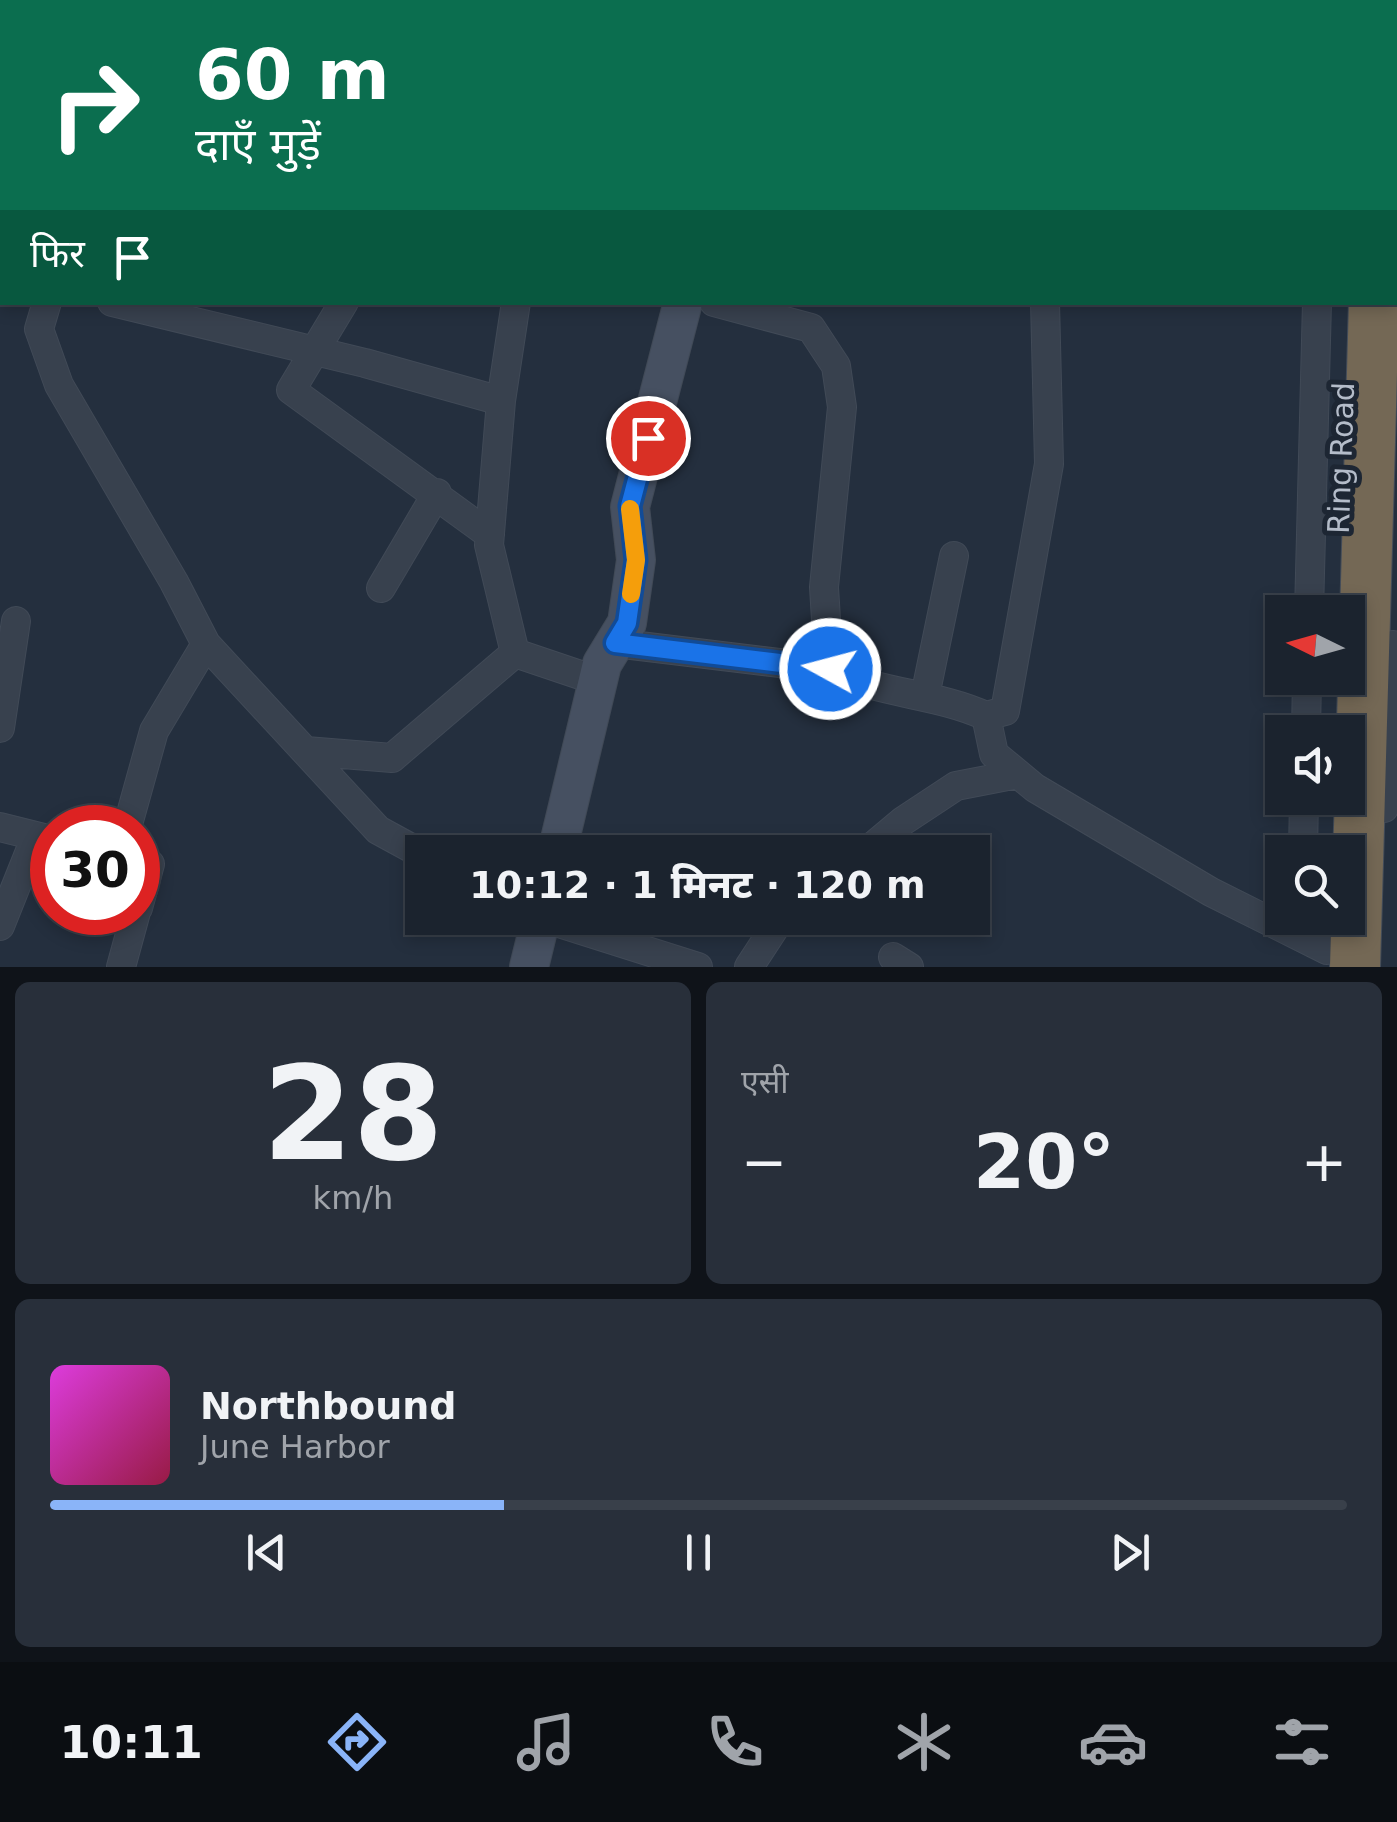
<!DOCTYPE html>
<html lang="hi">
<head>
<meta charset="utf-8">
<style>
	body { margin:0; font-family:"DejaVu Sans","Noto Sans Devanagari",sans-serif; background:#282f3a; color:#f1f3f6; height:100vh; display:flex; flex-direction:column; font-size:38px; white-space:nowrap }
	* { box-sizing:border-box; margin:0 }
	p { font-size:32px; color:#a0a4aa }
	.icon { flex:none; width:55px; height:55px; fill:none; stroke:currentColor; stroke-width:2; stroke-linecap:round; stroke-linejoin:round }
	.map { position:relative; height:967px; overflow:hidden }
	.panel { display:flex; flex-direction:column; gap:15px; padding:15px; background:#0f1319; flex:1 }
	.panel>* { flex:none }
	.top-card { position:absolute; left:0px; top:0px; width:1398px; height:305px; box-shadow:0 5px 15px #0003,0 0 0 2px #39404a; background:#0b6e4f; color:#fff; overflow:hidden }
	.needle { width:65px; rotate:275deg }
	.buttons { position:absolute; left:1265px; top:595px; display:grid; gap:20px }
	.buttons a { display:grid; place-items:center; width:100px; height:100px; border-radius:0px; background:#1b232e; box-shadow:0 5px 15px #0003,0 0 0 2px #39404a; font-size:50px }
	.speed { position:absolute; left:30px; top:805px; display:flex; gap:20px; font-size:50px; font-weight:700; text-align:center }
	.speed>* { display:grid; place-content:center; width:130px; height:130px; border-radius:50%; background:#1b232e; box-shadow:0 5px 15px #0003,0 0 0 2px #39404a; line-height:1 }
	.speed .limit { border:15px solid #d22; background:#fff; color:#111 }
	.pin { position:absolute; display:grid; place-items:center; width:85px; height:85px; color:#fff; margin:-42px; border:5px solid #fff; border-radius:50%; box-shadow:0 2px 10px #0007 }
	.me { position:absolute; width:110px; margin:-55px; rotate:277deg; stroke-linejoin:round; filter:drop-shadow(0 0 8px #0008) }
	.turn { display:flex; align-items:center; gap:35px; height:210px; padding:0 30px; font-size:45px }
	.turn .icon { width:130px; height:130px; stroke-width:2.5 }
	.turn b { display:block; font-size:70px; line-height:85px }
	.then { display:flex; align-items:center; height:95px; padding:0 30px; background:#0003; gap:20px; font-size:38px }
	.big { font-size:75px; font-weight:800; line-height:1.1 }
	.panel .card { flex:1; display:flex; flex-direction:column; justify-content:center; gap:15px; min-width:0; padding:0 35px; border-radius:15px; background:#282f3a }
	.panel .dial { align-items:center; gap:0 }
	.dial b { font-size:130px; line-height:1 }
	.song { display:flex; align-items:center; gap:30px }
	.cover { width:120px; height:120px; border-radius:15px; background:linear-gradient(135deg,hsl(300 70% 55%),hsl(340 70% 35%)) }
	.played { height:10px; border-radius:5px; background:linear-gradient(90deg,#8ab4f8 35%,#39404a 35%) }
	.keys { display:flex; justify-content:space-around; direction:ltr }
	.heat { display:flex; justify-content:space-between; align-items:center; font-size:55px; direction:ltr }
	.panel .tiles { flex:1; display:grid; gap:15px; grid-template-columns:1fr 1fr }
	.card:last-child { grid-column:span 2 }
	.trip { position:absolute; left:405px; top:835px; width:585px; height:100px; border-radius:0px; background:#1b232e; box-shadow:0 5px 15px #0003,0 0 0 2px #39404a; font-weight:800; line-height:100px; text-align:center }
	.menu { display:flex; height:160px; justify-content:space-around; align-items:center; background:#0b0e12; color:#a0a4aa }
	.menu .icon { width:70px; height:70px }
	.menu .on { color:#8ab4f8 }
	.menu b { font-size:45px; color:#f1f3f6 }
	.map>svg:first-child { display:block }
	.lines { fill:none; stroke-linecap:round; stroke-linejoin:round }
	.street-casing { stroke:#414a57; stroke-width:30 }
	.secondary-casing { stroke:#414a57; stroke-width:40 }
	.highway-casing { stroke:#434c59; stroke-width:52 }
	.street { stroke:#38414e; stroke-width:28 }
	.secondary { stroke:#465061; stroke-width:38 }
	.highway { stroke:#746855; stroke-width:50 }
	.route-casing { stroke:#114b97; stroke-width:25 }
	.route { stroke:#1a73e8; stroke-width:18 }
	.slow { stroke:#f59e0b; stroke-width:18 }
	.labels { text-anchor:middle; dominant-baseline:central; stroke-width:10; stroke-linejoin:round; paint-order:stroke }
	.street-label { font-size:30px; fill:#b4bcc9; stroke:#1d2633 }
</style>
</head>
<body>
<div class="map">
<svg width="1397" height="967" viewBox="0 0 1397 967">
	<rect width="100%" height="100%" fill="#242f3e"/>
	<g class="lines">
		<defs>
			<path id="street" d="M494,2L495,0
				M876,2V0
				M1325,2V0
				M0,124L2,118
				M0,247L2,248
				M47,302L39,329L59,385L174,582L206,644L378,830L422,854
				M112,302L365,363L501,401
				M344,302L291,390L490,535
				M714,302L811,328L836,366L842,407L824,587L829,669
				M381,588L437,493
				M1309,612L1317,302
				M615,643L829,669C878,694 936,693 986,716L1005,711L1049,464L1045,302
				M515,653L489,545L501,401L516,302
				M925,696L954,556
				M986,716L994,754L1035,788L1211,892L1327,950
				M0,728L16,621
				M1306,732L1307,678
				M306,751L392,758L515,653L598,681
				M1384,808L1393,645
				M0,827L52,840
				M127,828L154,731L206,644
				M866,852L903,821L956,786L1018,774
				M1303,852L1304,798
				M138,861L150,864L138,908
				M543,918L698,967
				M0,926L36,836
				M893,957L909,967
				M121,967L136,912
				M749,967L781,918"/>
			<path id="secondary" d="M737,2V0
				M557,852L602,664L627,623L636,560L630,507L683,302
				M529,967L541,918"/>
			<path id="highway" d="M1386,2V0
				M1355,967L1374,302"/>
		</defs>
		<!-- street casing -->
		<use href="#street" class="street-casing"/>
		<!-- secondary casing -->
		<use href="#secondary" class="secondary-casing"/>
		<!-- highway casing -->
		<use href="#highway" class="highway-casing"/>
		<!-- street -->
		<use href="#street" class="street"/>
		<!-- secondary -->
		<use href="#secondary" class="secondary"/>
		<!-- highway -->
		<use href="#highway" class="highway"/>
	</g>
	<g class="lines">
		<defs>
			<path id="route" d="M648,438L630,506L636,560L627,623L615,643L830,669"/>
		</defs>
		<!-- route casing -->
		<use href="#route" class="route-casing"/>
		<!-- route -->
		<use href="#route" class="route"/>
		<!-- slow -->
		<path class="slow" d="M630,509L636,560L631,594"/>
	</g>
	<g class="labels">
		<!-- street labels -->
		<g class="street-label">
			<text transform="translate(1341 458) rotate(-88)">Ring Road</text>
		</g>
	</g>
</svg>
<div class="buttons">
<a><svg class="needle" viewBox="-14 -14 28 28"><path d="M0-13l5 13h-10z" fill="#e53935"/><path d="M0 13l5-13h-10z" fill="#a0a4aa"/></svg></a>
<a><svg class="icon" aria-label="sound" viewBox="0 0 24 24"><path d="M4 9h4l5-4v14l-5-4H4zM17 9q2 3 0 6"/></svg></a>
<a><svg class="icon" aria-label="search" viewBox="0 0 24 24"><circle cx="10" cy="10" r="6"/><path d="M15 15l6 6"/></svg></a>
</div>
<div class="speed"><div class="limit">30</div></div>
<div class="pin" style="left:648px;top:438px;background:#d93025"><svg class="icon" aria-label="arrive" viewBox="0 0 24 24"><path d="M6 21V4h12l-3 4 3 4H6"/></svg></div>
<svg class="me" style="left:830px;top:669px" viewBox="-20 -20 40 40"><circle r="17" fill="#1a73e8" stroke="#fff" stroke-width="3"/><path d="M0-11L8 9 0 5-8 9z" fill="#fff"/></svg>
<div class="trip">10:12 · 1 मिनट · 120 m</div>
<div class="top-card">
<div class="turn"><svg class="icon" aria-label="right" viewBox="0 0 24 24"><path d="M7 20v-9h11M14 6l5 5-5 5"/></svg><div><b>60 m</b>दाएँ मुड़ें</div></div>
<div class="then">फिर<svg class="icon" aria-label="arrive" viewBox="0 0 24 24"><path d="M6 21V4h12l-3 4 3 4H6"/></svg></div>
</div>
</div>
<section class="panel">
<div class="tiles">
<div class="card dial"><b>28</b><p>km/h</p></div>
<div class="card"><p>एसी</p>
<div class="heat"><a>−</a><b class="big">20°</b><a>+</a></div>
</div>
<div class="card">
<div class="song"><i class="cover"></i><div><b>Northbound</b><p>June Harbor</p></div></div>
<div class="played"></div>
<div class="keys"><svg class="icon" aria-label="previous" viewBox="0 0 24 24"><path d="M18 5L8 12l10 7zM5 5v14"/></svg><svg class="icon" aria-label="pause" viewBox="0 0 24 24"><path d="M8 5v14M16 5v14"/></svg><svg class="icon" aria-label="next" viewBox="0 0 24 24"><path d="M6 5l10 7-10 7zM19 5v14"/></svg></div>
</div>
</div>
</section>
<nav class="menu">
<b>10:11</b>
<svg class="icon on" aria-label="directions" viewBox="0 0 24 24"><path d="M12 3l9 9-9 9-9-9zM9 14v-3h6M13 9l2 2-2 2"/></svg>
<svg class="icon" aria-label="music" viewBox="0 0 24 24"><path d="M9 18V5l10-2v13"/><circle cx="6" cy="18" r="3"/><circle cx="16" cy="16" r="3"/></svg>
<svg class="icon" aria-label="phone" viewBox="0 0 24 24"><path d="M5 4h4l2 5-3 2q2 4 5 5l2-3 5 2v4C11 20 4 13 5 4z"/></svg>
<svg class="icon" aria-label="climate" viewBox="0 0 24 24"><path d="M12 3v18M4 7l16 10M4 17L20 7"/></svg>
<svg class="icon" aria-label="car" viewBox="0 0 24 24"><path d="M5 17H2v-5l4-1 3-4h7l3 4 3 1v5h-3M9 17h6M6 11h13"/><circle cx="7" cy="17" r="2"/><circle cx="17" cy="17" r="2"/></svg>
<svg class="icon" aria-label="filters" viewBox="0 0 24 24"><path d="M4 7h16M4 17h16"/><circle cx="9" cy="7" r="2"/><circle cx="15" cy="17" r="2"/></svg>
</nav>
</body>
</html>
